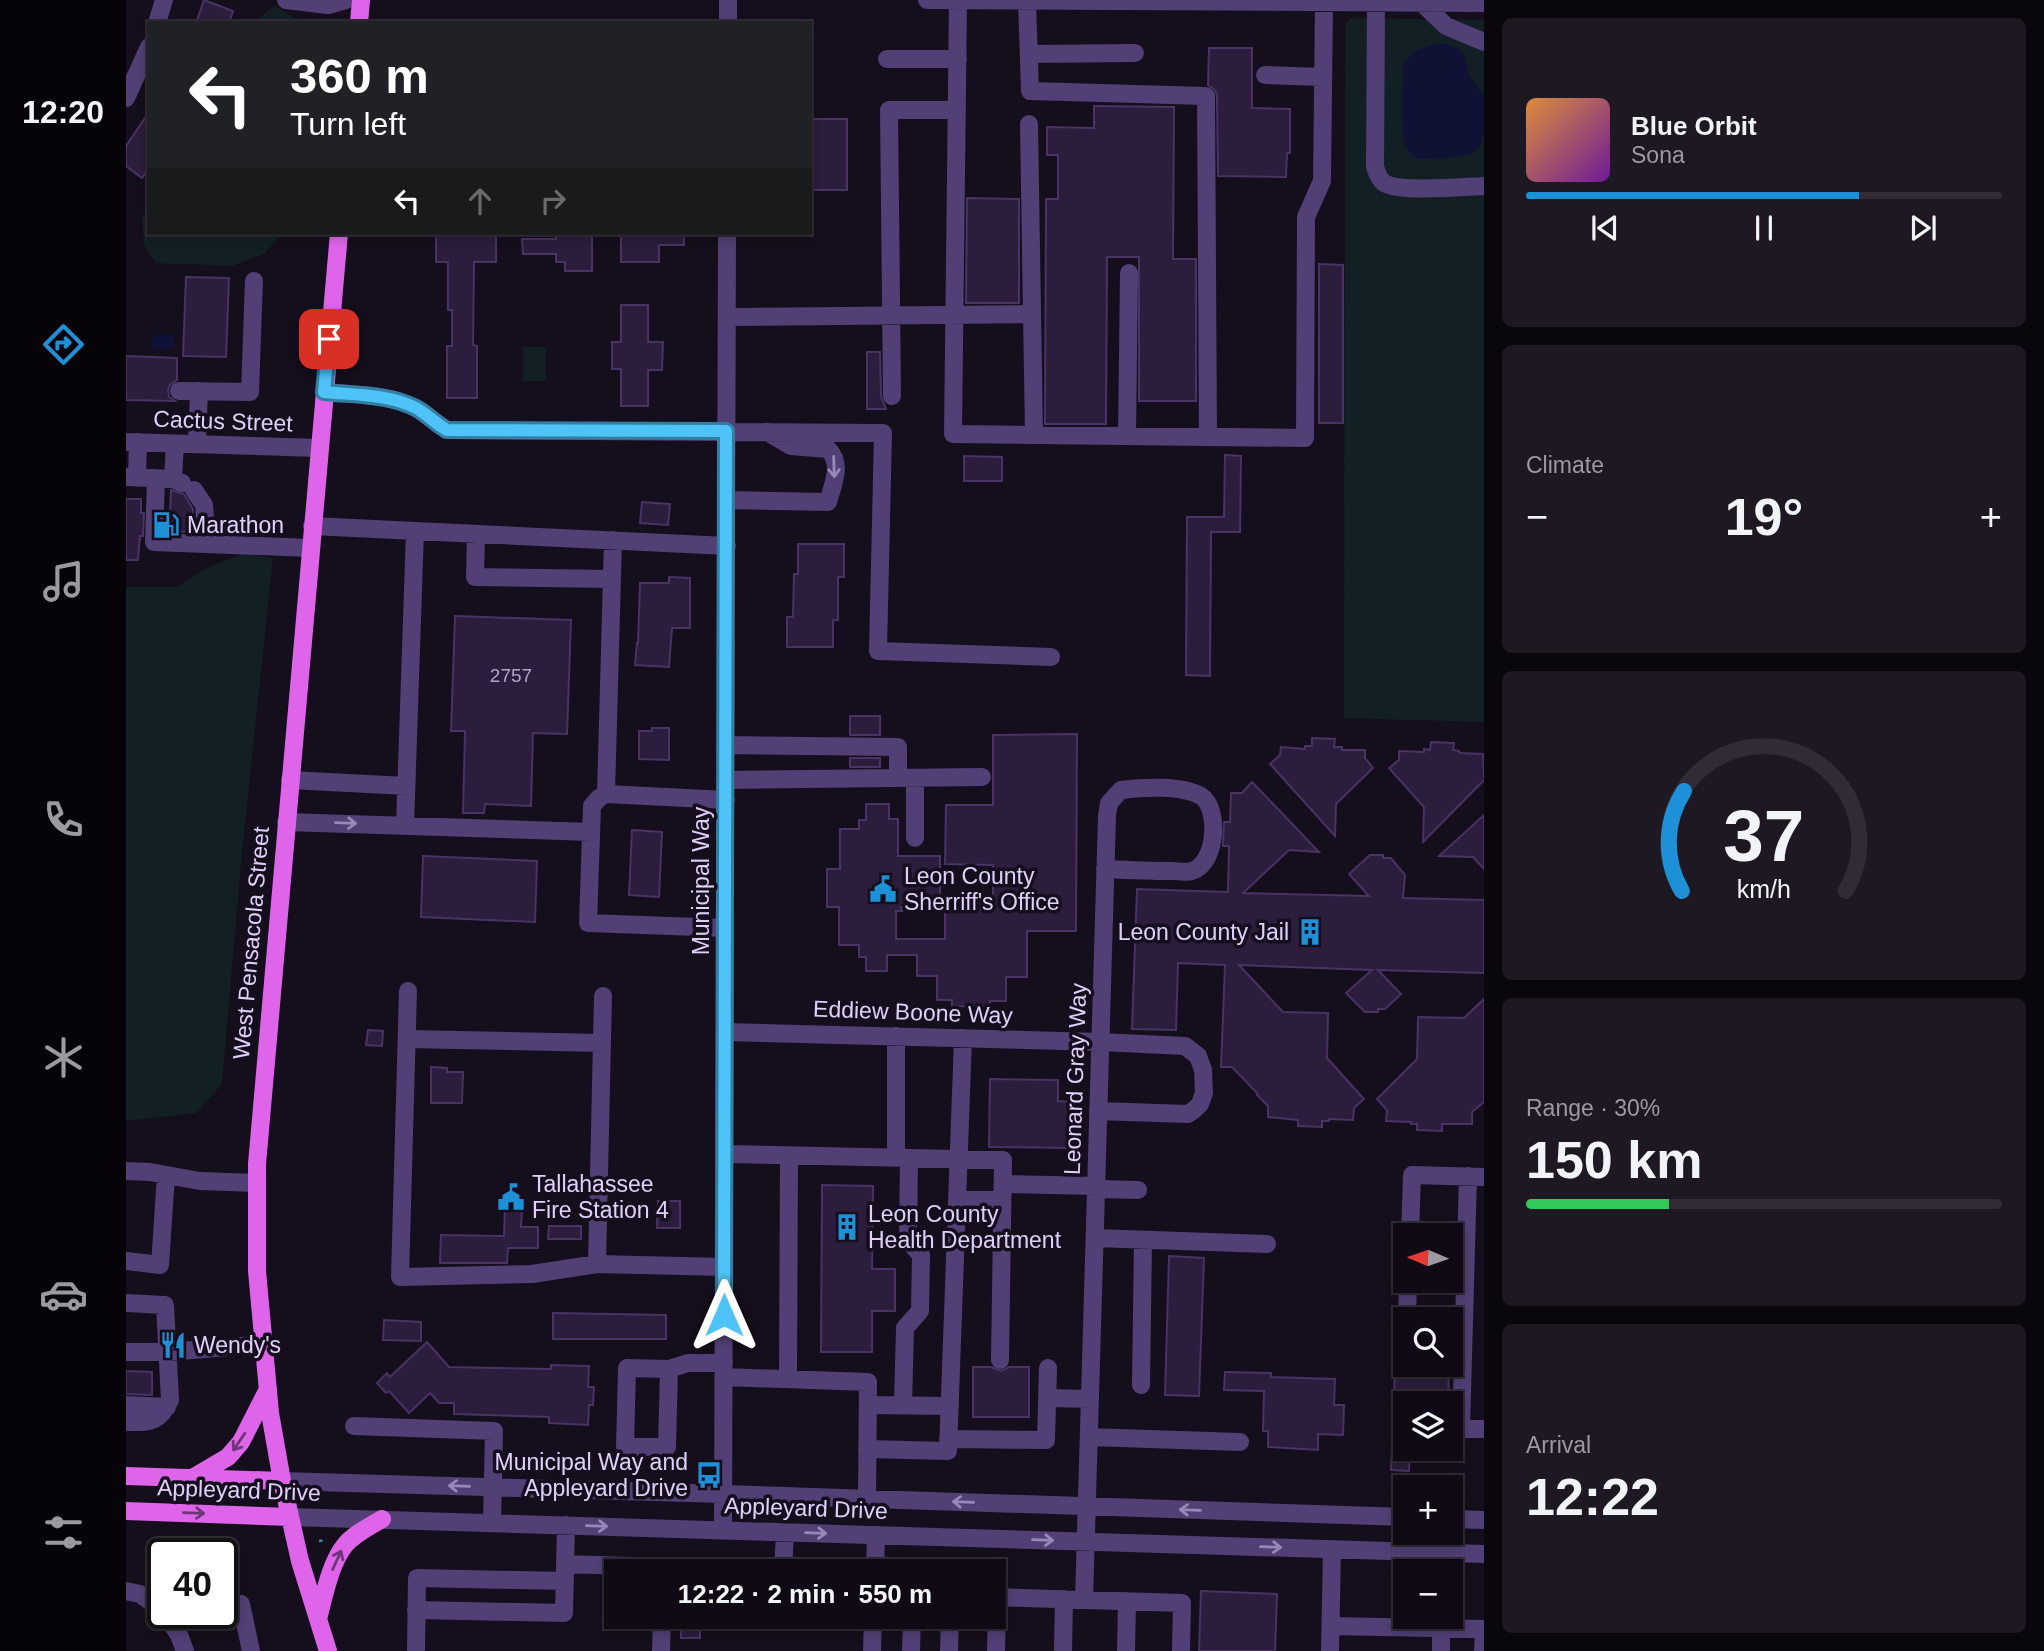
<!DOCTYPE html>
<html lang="en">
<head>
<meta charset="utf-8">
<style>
	body { margin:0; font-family:Helvetica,sans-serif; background:#1e1822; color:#f1f3f6; height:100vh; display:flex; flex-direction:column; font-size:26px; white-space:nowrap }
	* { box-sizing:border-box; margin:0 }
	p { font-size:23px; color:#9c9aa0 }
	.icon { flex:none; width:38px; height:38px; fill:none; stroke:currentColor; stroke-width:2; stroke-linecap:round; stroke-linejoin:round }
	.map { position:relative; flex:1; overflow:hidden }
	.drawer { display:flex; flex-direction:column; gap:18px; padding:18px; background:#09060c; width:560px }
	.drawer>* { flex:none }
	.top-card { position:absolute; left:21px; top:21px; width:665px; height:214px; border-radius:0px; box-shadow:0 4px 10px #0003,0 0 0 2px #302b34; background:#202124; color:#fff; overflow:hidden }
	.needle { width:46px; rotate:272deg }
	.tools { position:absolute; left:1267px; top:1223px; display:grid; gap:14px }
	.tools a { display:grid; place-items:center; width:70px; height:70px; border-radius:0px; background:#100a15; box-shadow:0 4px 10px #0003,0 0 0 2px #302b34; font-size:35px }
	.speed { position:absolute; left:21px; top:1538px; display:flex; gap:14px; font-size:35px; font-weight:700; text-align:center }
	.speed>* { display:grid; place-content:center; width:91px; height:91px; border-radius:50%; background:#100a15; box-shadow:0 4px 10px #0003,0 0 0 2px #302b34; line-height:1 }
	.speed .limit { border:4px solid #111; border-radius:10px; background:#fff; color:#111 }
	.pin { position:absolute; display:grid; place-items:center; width:60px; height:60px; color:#fff; margin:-30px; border-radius:14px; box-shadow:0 4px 10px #0006 }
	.me { position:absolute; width:77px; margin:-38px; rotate:0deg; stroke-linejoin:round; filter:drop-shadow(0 0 5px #0008) }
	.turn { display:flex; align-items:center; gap:24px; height:147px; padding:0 28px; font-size:32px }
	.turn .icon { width:91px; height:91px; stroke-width:2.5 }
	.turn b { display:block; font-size:49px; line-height:60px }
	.lanes { display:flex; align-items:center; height:66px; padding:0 28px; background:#0003; justify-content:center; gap:35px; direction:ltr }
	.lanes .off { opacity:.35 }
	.big { font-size:52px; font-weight:700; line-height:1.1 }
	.drawer .card { flex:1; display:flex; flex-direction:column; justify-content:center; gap:10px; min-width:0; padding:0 24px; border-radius:10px; background:#1e1822 }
	.drawer .dial { align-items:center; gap:0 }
	.dial svg { height:182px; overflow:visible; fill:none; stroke:#302b34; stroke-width:7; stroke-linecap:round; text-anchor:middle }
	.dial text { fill:#f1f3f6; stroke:none }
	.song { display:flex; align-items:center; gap:21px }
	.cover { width:84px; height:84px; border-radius:10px; background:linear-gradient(135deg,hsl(30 70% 55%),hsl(280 70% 35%)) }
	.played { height:7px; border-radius:4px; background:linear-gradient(90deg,#1d90d7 70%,#302b34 70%) }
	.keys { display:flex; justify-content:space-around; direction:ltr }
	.heat { display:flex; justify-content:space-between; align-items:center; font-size:38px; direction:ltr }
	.charge { height:10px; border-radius:5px; background:linear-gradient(90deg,#34c759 30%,#302b34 0) }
	.trip { position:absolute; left:478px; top:1559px; width:402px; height:70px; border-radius:0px; background:#100a15; box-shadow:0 4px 10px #0003,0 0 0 2px #302b34; font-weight:700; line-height:70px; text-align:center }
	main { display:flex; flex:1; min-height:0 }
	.tabs { display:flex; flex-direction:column; width:126px; justify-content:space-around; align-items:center; background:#060408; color:#9c9aa0 }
	.tabs .icon { width:49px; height:49px }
	.tabs .on { color:#1d90d7 }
	.tabs b { font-size:32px; color:#f1f3f6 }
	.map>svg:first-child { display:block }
	.green { fill:#122025 }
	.water { fill:#0f1235 }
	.building { fill:#2b1d3b; stroke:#4a3264; stroke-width:2 }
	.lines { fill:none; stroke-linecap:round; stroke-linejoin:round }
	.path { stroke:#3c8aa0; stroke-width:2.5; stroke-dasharray:3.5 5; stroke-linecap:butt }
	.minor { stroke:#513f75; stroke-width:18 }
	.major { stroke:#de65ea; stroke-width:18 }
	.oneway { stroke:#9888b7 }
	.oneway2 { stroke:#6f3579 }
	.route-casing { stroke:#337fa1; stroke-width:18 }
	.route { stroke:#4fc3f7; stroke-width:12 }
	.labels { text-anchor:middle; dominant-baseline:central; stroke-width:7; stroke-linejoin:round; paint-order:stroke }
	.number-label { font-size:19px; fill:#b3a3ca }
	.street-label { font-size:23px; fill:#e0d0f9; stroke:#150e1c }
	.poi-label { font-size:23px; fill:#e0d0f9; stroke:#150e1c; text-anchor:start }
</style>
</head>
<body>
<main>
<nav class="tabs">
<b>12:20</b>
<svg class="icon on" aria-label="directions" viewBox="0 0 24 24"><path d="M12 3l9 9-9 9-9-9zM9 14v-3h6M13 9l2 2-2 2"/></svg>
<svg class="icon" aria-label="music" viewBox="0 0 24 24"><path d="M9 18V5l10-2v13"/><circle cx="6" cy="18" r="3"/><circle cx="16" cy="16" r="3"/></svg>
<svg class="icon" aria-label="phone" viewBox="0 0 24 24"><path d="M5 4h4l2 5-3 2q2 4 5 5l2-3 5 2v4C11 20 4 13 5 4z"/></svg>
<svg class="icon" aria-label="climate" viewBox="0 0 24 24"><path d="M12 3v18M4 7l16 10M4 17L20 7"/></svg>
<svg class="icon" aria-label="car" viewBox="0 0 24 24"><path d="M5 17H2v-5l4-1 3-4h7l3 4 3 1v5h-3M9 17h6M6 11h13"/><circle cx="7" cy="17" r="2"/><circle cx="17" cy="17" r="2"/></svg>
<svg class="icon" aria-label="filters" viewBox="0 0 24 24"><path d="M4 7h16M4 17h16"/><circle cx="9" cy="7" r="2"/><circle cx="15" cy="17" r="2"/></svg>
</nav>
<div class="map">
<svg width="1358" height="1651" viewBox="0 0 1358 1651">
	<rect width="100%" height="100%" fill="#150e1c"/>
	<!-- green -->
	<path class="green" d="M148,6L170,18L172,23H133L134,17Z
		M1225,18L1358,20V722L1218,718L1219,24Z
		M23,209V233H157L138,254L106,266L30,263L18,245L16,216Z
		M397,347H420V381H397Z
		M118,553L147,558L115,862L96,1084L70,1113L0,1121V587H50L82,567Z"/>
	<!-- water -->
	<path class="water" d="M1319,44L1333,49L1337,53L1344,77L1358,96V133L1355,145L1347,153L1323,158L1293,159L1286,155L1279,146L1276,128L1277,67L1282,58L1289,51L1306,45Z
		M26,334L49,335L48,349H26Z"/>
	<!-- building -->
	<path class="building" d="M78,0L107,11L103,23H70Z
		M1083,48H1126V108L1164,109V153H1161L1160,177L1092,176L1091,96L1089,90L1082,85Z
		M968,106L1048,107L1047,259H1070V401H1013V257H981L980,424H919L920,199H932V155H921V127L968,128Z
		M23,112V168L16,178L0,166V146Z
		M684,119H721V190H684Z
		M841,198L893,199V303H840Z
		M322,233L370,235V262H348L347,345L351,346V398H321V346H326V310H322V262H310V235L322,234Z
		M438,233H466V271H439V262H430V254H397L396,239H430V235H438Z
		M495,233H558V245H533V262H495Z
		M1193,264L1217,265V423H1193Z
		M60,277L103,278L100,357L57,356Z
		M495,305H522V342H537L536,370H522V406H495V369H486V342H495Z
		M741,352H754L755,396L760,409H741Z
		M0,356L51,358V380L44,385L42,390L43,397L49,401L0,400Z
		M1099,455L1115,456L1114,532H1085L1084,676L1060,675L1061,517H1098Z
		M838,456L876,457V481H838Z
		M45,490L58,494L67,509L66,532L40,531V514H44Z
		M0,499H15V513H18L17,536H14L12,560H0Z
		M516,502L544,504L542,525L514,523Z
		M672,544H718V577H712V620H707V647H661V617H667L668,574H672Z
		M543,577L564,578V628H546L543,667L509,665L511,643H512L514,583H543Z
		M329,616L445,620L441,734L407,733L405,806L359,804L358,813H337L339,731H325Z
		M724,716H754V735H724Z
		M526,728H543V760L513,759V731H526Z
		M951,734L950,931H901V977H880V1001H864V1007L826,1006V1000H811V976H791V955H761V971H740V957H733V945H713V907H701V869H714V829H733V820H740V804H763V819H772V856H814V907H775L776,911H770V939H819V898H867V865L819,864L820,805H867V735Z
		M1186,738L1209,739L1208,747H1216V750H1239V758L1247,768L1210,804L1209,836L1144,764L1154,755L1155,747L1179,749V746H1186Z
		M1305,742L1328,743L1327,750L1333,751L1334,753L1357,754L1358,780L1297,842L1298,807L1263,768L1273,760V751L1298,752V749L1304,750Z
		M724,758H754V767H724Z
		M1126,782L1193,852L1163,850L1117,893L1243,896L1223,874L1244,855H1257V858H1265L1279,875L1277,898L1358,900V973L1252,970L1275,994L1259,1009H1252V1012H1239L1220,993L1246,970L1113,965L1157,1012L1202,1013L1201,1058L1238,1099L1228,1108L1227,1120L1203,1119V1121H1196V1127L1172,1126V1120L1142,1117V1106L1131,1095L1132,1094L1106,1067H1095L1099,965L1052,963L1050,1030L1006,1029L1011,889L1102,892L1103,846H1097L1098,822H1104L1105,793H1116Z
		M1358,815V869L1347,857L1313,856Z
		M506,830L536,832L533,897L503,895Z
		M297,856L411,861L409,922L295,917Z
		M1358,999V1102L1346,1112V1124H1316V1131L1291,1130V1124H1285V1122L1260,1121L1261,1110L1251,1099L1291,1059L1292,1017L1338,1018Z
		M242,1030L257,1031L256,1046L240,1045Z
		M305,1067L321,1068V1072H337L336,1103H305Z
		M864,1079L932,1080V1101L947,1102L946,1148L863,1147Z
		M696,1185L747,1186L746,1269H769V1311H746V1352H695Z
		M532,1201H554V1228H531Z
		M379,1207L396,1208L395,1227H412V1248H382L381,1263H314L315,1235L378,1236Z
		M423,1226H455V1239H422Z
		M1043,1256L1078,1258L1073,1396L1039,1395Z
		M427,1313L540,1315V1339H427Z
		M258,1320L295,1322V1341L257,1340Z
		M301,1342L323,1367L425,1369V1365L463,1366L462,1387H468L467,1405H463L462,1425L423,1423V1417L328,1414V1403H313L304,1393L283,1413L263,1391L260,1393L251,1383L261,1373L264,1377Z
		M1294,1365H1323L1322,1404H1279V1449H1284L1283,1471L1265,1470L1269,1369L1294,1370Z
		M847,1367H865L875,1371L883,1367H903V1417H847Z
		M0,1371L26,1372V1395L0,1394Z
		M1099,1372L1145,1373V1377L1209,1379L1208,1405H1218L1217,1435L1192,1434V1450L1142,1447V1431H1137L1138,1391L1098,1390Z
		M1075,1591L1151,1594L1149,1651H1073Z
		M555,1617H574V1638H555Z"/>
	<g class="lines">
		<!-- path -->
		<path class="path" d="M193,1541L201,1540"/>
		<!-- minor -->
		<path class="minor" d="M160,0L202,5L220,0
			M801,0L1358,3
			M832,0L827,434L1179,438L1180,217L1196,181L1198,2
			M901,1L904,91L1080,96L1082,437
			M1250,3L1249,167C1251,172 1252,178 1257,182C1269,193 1338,187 1358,186
			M1296,3L1320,26L1358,42
			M31,23L38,0
			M602,23V0
			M903,54L1009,53
			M761,59H832
			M1139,75L1197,77
			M0,98L23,47
			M903,124L908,435
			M601,317L906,314
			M53,391L124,392L128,281
			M198,392C228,395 263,394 290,408C301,414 310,424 321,430L757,433L752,651L925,657
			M766,396L763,110H831
			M1001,436L1003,273
			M0,442L193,448
			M71,444L73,391
			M0,477L47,479L56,483
			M11,478L12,442
			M30,478L28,542L184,548
			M47,479L49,444
			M68,490L78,505L81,544
			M601,500L702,502C707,484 717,464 702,449L665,446L641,432
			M186,526L601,546
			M350,534L349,577L486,579
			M600,745L772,747V778
			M164,780L280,786
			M599,780L856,777
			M480,794L487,540
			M160,822L465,832
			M279,826L289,531
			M789,838V778
			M599,928L462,923L466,806L473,798L480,794L600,800
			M282,991L274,1277L406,1274L471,1264L598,1267
			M599,1032L974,1042L1059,1046L1072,1056L1077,1070L1078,1093L1074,1104L1068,1110L1062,1114L972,1111
			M770,1036V1158
			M281,1039L476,1043
			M598,1154L877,1160L874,1360
			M0,1171L24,1172L74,1181L131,1183
			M1342,1176L1335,1429H1358
			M877,1184L970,1186
			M970,1189L1012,1190
			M831,1200H876
			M1284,1236L1286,1175L1358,1177
			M969,1238L1141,1244
			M0,1261L34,1265
			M471,1264L477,996
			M34,1265L40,1175
			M0,1303L39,1305L44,1400C33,1424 23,1422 0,1422
			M1281,1320L1282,1281
			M0,1352H42L138,1344
			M543,1369L541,1447H499L501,1368L543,1369L562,1363H598
			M598,1377L742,1382L741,1499
			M662,1379L663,1156
			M1015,1385L1017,1240
			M921,1398L964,1399
			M0,1405L41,1407
			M742,1405L824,1406
			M777,1405L779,1328L794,1311L795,1255L782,1240L783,1158
			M228,1426L368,1431L366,1523
			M963,1437L1114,1442
			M822,1439L920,1440L922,1368
			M741,1449L822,1451L837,1038
			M156,1481L598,1494L1279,1517
			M164,1517L1358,1554
			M1325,1519L1358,1520
			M597,1530L601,233
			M439,1564L537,1567L536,1572
			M657,1572L659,1532
			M749,1572L750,1535
			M0,1591L14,1594L37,1611
			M868,1597L1056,1603L1055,1651
			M958,1600L981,816L983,803L995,790C1017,787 1056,785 1075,796C1094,808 1091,863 1066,871C1060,873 1051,871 1045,871C1023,871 1001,870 979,869
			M115,1604L125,1651
			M290,1610L438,1613L440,1525
			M39,1614L53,1635L59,1651
			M1205,1626L1358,1629
			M290,1651L291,1578L439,1581
			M535,1651L536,1617
			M746,1651L747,1617
			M785,1651L786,1617
			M823,1651L824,1617
			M870,1651L871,1597
			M937,1651L938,1599
			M1000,1651L1001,1601
			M1204,1651L1206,1549
			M1315,1651V1628
			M1357,1651L1358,1629"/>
		<!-- major -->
		<path class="major" d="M233,23L235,0
			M0,1476L156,1481
			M68,1477L102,1457L115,1442L142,1389
			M0,1511L164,1517
			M192,1619C198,1597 204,1563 219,1545C228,1534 243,1527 256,1519
			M202,1651L174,1561L156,1481L144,1413L131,1271V1164L213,233"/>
	</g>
	<!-- one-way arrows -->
	<defs><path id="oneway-shaft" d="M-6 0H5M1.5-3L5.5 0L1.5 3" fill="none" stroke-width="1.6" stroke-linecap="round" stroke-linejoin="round" transform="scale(1.75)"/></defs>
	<g class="oneway">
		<use href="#oneway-shaft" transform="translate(708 467) rotate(88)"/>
		<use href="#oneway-shaft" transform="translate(220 823) rotate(2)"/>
		<use href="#oneway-shaft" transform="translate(333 1486) rotate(-178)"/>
		<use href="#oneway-shaft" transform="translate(837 1502) rotate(-178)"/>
		<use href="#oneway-shaft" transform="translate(1064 1510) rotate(-178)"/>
		<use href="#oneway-shaft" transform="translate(471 1526) rotate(2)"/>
		<use href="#oneway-shaft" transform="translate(690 1533) rotate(2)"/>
		<use href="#oneway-shaft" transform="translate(917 1540) rotate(2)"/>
		<use href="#oneway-shaft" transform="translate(1145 1547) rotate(2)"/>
	</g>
	<g class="oneway2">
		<use href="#oneway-shaft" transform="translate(113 1442) rotate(124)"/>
		<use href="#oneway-shaft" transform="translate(68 1513) rotate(2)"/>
		<use href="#oneway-shaft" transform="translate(211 1560) rotate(-65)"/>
	</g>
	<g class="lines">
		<defs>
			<path id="route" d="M203,339L198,392C227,395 263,394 290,408C301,414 310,424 321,430L600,431L598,1315"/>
		</defs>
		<!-- route casing -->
		<use href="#route" class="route-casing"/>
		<!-- route -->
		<use href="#route" class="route"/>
	</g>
	<!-- icons -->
	<defs>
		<symbol id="fuel-bare" viewBox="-9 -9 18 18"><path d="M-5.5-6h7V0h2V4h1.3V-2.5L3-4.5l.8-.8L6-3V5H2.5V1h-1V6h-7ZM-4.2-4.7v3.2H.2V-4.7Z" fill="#1d90d7" stroke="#150e1c" stroke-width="2.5" paint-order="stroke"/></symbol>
		<symbol id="civic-bare" viewBox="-9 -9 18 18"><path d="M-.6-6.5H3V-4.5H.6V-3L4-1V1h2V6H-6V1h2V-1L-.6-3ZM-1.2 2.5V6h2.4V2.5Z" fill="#1d90d7" stroke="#150e1c" stroke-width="2.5" paint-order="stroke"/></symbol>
		<symbol id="building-bare" viewBox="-9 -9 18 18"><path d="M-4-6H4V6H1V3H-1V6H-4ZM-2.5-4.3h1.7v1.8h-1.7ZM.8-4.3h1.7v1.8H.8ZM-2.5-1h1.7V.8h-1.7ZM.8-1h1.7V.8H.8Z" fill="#1d90d7" stroke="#150e1c" stroke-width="2.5" paint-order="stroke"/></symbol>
		<symbol id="restaurant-bare" viewBox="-9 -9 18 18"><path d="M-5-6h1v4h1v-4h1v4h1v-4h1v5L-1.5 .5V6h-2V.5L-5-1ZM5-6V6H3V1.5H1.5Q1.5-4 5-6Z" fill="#1d90d7" stroke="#150e1c" stroke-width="2.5" paint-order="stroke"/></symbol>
		<symbol id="bus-bare" viewBox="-9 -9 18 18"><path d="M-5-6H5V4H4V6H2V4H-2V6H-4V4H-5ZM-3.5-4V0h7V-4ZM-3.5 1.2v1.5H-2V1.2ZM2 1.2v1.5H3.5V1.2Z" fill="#1d90d7" stroke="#150e1c" stroke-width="2.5" paint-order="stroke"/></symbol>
	</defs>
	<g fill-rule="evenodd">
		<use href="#fuel-bare" x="21" y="506" width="38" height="38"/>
		<use href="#civic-bare" x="738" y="870" width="38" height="38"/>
		<use href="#building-bare" x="1165" y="913" width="38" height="38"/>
		<use href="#civic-bare" x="366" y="1178" width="38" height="38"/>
		<use href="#building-bare" x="702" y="1208" width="38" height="38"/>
		<use href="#restaurant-bare" x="28" y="1326" width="38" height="38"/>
		<use href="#bus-bare" x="564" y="1456" width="38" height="38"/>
	</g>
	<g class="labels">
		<!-- number labels -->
		<g class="number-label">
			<text x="385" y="675">2757</text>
		</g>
		<!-- street labels -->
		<g class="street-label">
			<text transform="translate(97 421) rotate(2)">Cactus Street</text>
			<text transform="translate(575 881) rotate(-90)">Municipal Way</text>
			<text transform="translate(125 943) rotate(-85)">West Pensacola Street</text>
			<text transform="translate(787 1012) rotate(2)">Eddiew Boone Way</text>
			<text transform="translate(949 1079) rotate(-88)">Leonard Gray Way</text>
			<text transform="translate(113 1490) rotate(2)">Appleyard Drive</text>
			<text transform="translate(680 1508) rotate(2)">Appleyard Drive</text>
		</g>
		<!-- poi labels -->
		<g class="poi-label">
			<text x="61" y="525">Marathon</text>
			<text x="778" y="876">Leon County<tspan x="778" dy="26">Sherriff's Office</tspan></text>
			<text x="1163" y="932" text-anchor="end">Leon County Jail</text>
			<text x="406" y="1184">Tallahassee<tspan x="406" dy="26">Fire Station 4</tspan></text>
			<text x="742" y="1214">Leon County<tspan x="742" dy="26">Health Department</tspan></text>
			<text x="68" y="1345">Wendy's</text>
			<text x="562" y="1462" text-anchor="end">Municipal Way and<tspan x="562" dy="26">Appleyard Drive</tspan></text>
		</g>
	</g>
</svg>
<div class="tools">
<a><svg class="needle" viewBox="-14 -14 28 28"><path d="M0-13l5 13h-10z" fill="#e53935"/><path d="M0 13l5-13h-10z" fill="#9c9aa0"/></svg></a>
<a><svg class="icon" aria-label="search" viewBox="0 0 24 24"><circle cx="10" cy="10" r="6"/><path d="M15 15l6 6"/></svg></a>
<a><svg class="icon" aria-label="layers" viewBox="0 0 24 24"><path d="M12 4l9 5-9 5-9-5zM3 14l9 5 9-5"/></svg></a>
<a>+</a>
<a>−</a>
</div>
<div class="speed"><div class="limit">40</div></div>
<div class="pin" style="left:203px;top:339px;background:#d93025"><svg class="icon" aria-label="arrive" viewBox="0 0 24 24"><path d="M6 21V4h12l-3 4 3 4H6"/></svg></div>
<svg class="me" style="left:598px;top:1315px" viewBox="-20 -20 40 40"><path d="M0-17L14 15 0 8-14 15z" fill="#4fc3f7" stroke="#fff" stroke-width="4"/></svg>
<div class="trip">12:22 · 2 min · 550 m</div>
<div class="top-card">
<div class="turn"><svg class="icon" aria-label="left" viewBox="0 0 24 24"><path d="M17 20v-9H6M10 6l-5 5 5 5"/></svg><div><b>360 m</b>Turn left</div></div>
<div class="lanes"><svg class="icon" aria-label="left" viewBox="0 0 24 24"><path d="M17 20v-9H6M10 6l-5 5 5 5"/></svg><svg class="icon off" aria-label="ahead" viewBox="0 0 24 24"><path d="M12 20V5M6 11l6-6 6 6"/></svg><svg class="icon off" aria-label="right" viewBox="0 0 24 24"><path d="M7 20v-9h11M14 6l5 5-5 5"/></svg></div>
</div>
</div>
<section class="drawer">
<div class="card">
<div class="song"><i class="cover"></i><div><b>Blue Orbit</b><p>Sona</p></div></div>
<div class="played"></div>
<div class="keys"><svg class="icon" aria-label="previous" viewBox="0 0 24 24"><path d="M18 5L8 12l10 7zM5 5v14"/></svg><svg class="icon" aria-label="pause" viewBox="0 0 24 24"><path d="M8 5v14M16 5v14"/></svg><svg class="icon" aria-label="next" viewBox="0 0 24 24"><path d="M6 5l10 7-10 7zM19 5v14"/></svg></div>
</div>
<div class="card"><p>Climate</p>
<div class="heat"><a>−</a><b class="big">19°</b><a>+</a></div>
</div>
<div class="card dial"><svg viewBox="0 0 100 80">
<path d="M14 69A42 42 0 1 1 86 69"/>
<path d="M14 69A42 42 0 0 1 15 25" stroke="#1d90d7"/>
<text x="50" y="56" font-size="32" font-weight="700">37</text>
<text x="50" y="72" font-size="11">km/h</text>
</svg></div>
<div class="card"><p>Range · 30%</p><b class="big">150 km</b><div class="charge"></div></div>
<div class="card"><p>Arrival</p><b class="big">12:22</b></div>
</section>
</main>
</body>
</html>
